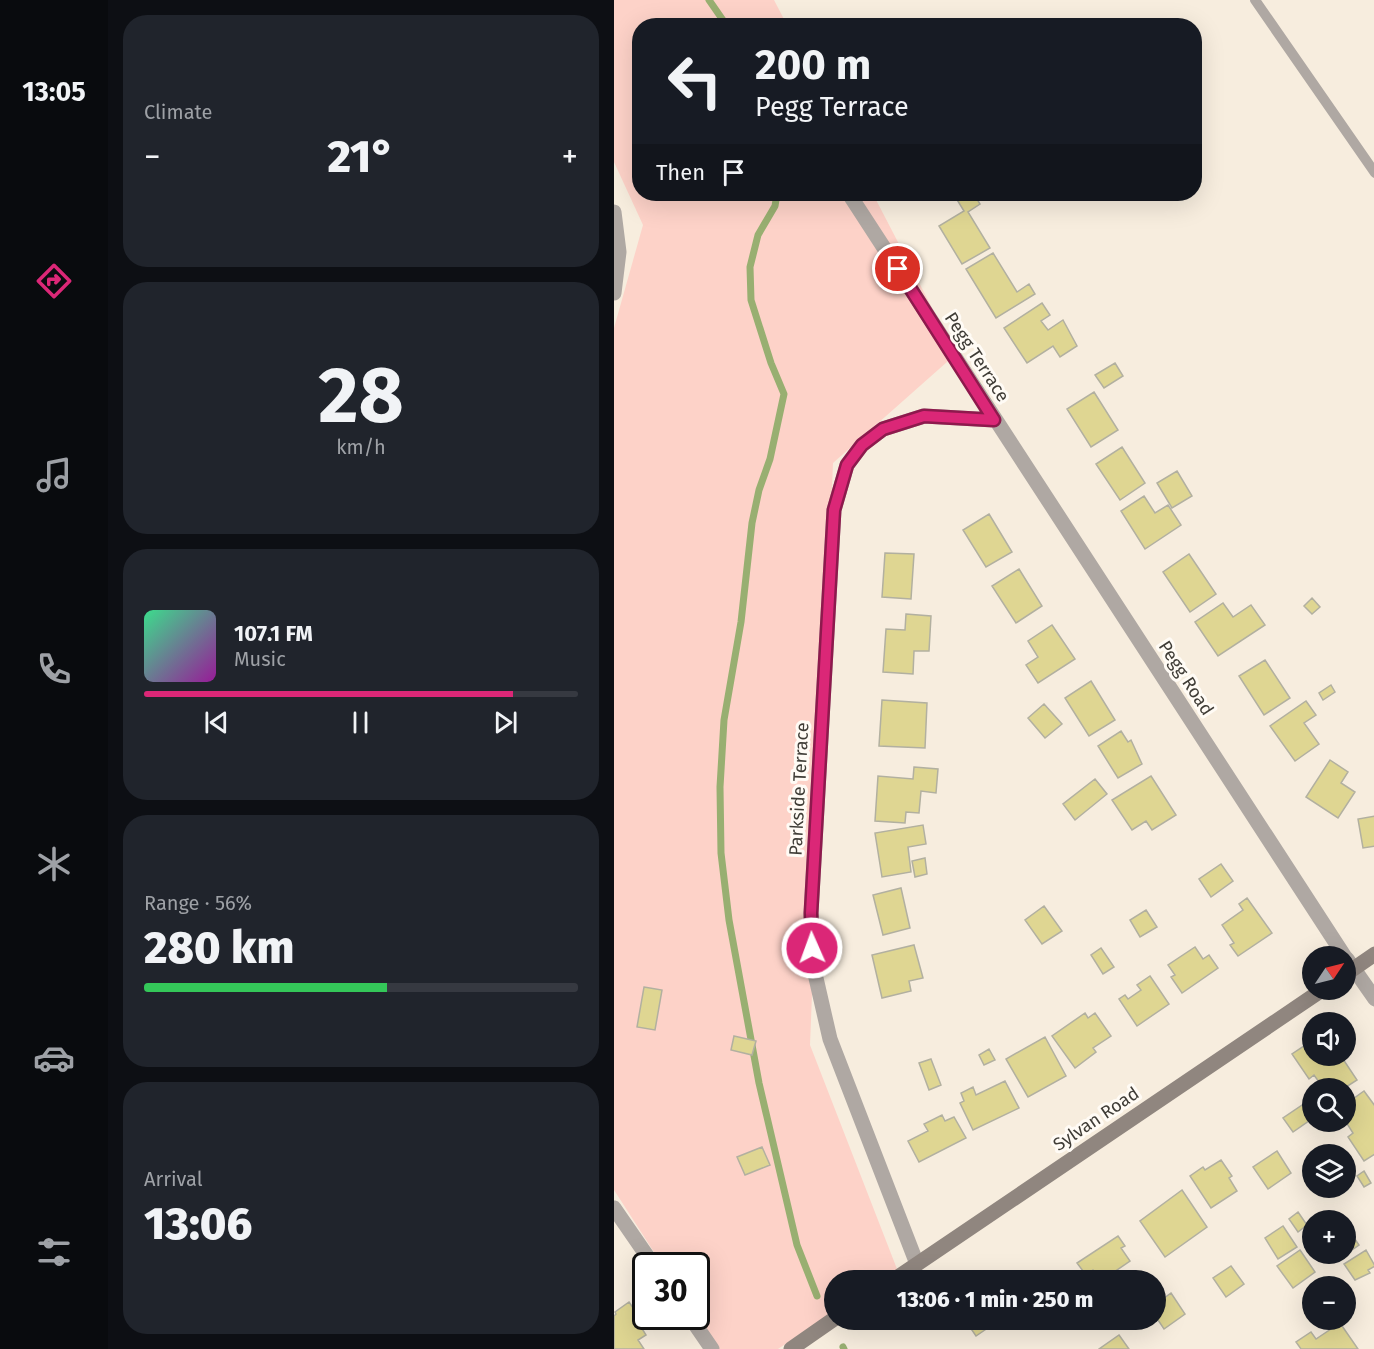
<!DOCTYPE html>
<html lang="en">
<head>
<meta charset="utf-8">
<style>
	body { margin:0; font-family:"Fira Sans",sans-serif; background:#20242c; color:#f1f3f6; height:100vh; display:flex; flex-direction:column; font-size:22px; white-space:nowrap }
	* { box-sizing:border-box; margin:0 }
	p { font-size:20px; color:#9ea1a6 }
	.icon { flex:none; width:33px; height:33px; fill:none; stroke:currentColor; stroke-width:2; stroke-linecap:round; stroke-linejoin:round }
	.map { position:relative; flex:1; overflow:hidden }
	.sheet { display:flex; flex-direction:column; gap:15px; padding:15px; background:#0d0f14; width:506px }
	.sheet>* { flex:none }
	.top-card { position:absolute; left:18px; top:18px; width:570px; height:183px; border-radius:24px; box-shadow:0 6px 24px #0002; background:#171b24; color:#f1f3f6; overflow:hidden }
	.needle { width:39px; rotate:55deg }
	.tools { position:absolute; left:688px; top:946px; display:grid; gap:12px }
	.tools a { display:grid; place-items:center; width:54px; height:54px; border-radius:50%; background:#171b24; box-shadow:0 6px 24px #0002; font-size:30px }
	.speed { position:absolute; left:18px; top:1252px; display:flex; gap:12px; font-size:30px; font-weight:700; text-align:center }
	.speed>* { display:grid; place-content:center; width:78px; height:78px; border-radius:50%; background:#171b24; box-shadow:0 6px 24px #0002; line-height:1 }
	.speed .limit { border:3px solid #111; border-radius:9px; background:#fff; color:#111 }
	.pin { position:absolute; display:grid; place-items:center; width:51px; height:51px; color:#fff; margin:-26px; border:3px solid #fff; border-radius:50%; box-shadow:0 2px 6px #0007 }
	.me { position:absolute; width:66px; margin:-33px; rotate:358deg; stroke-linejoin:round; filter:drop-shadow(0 0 4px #0008) }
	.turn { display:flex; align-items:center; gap:21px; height:126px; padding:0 24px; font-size:27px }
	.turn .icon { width:78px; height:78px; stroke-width:2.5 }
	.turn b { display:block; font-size:42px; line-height:51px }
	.then { display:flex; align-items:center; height:57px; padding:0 24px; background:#0003; gap:12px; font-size:22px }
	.big { font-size:45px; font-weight:800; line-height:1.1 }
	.sheet .widget { flex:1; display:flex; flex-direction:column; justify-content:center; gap:9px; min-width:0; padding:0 21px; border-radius:24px; background:#20242c }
	.sheet .dial { align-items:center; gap:0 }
	.dial b { font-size:78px; line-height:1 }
	.song { display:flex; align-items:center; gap:18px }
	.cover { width:72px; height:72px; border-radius:9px; background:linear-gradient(135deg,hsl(150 70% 55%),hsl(300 70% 35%)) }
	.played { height:6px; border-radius:3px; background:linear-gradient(90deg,#db2777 85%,#363941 85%) }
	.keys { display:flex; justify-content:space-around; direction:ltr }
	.heat { display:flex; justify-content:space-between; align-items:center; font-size:33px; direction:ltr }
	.charge { height:9px; border-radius:4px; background:linear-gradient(90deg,#34c759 56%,#363941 0) }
	.trip { position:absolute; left:210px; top:1270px; width:342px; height:60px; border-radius:30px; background:#171b24; box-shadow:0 6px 24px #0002; font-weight:800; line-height:60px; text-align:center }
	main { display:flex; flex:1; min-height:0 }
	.menu { display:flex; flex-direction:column; width:108px; justify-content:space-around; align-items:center; background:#090b0e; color:#9ea1a6 }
	.menu .icon { width:42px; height:42px }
	.menu .active { color:#db2777 }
	.menu b { font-size:27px; color:#f1f3f6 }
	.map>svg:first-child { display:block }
	.green { fill:#fdd2c8 }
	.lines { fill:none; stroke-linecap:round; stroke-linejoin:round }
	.stream { stroke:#98af71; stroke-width:7 }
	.building { fill:#dfd692; stroke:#b2b0a0; stroke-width:1.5 }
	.service { stroke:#afa8a3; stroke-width:10 }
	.minor { stroke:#afa8a3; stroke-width:15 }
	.secondary { stroke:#90867f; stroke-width:15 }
	.route-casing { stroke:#8e194d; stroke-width:15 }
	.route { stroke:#db2777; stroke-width:10 }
	.labels { text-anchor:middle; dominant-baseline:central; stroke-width:6; stroke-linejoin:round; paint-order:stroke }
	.street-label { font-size:18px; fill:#3f3c36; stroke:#fffbf5 }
</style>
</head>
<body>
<main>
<nav class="menu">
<b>13:05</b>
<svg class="icon active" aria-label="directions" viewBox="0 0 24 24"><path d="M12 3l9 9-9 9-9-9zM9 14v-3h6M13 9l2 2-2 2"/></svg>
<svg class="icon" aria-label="music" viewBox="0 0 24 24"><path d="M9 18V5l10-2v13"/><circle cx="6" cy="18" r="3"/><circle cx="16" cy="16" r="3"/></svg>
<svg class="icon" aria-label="phone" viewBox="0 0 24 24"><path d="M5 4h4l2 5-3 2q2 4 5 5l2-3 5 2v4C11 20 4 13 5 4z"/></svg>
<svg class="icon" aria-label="climate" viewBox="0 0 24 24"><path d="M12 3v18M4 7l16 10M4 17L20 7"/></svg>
<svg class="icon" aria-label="car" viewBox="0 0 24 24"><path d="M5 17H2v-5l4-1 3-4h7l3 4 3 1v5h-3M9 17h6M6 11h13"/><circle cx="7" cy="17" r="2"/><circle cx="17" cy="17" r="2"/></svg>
<svg class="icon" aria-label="filters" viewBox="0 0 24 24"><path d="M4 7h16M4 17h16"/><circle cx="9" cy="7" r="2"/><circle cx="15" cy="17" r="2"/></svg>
</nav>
<section class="sheet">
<div class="widget"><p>Climate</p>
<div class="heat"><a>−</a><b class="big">21°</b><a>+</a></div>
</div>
<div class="widget dial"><b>28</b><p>km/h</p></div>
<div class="widget">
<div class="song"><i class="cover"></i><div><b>107.1 FM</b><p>Music</p></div></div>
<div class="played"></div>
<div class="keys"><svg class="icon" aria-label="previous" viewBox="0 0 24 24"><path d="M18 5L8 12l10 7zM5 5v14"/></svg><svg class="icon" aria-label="pause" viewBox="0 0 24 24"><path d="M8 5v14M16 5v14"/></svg><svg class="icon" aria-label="next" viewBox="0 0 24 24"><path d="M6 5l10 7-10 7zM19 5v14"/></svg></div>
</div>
<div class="widget"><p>Range · 56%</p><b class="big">280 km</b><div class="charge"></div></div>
<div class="widget"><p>Arrival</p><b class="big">13:06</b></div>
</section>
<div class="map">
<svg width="761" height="1349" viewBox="0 0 761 1349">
	<rect width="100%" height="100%" fill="#f7edde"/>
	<!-- green -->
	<path class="green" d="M0,0H160L173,25L26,26V194H259L342,354L219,463L196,1045L283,1269L265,1281H220V1311L164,1349H103L82,1317V1266H49L0,1190V328L29,225L0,162Z"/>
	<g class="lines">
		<!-- stream -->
		<path class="stream" d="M95,0L113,26
			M163,194L161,206L144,235L136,267L137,300L157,363L170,394L156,459L145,490L138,523L127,622L110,720L106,787L107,853L115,920L145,1083L183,1245L203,1296
			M229,1347L230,1349"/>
	</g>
	<!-- building -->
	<path class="building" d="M350,194H360L366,204L354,212L376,248L348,264L325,226L350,211L342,198Z
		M379,253L403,292L415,284L421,294L382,318L352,269Z
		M428,303L436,315L427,321L434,330L449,320L463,346L446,357L439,346L413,363L390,328Z
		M501,363L509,376L490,388L481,375Z
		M480,392L504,430L477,447L453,409Z
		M508,447L531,483L506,500L482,464Z
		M563,471L578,496L558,508L543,483Z
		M530,496L541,513L554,505L567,525L531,549L507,511Z
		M375,514L398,552L372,567L349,530Z
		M271,553L300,554L297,599L268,597Z
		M575,554L602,594L576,612L549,572Z
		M405,569L428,606L402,623L378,586Z
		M698,598L706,607L698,614L690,606Z
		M609,603L619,617L637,605L651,625L604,656L581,622Z
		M292,614L317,616L315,651H300L299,674L269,672L272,629L291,630Z
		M438,625L461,659L424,683L412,665L424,657L414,641Z
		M651,660L676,698L650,715L625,676Z
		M477,681L501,720L475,736L451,698Z
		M717,685L721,692L709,700L705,693Z
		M268,700L313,703L311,748L265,746Z
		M692,701L702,715L690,723L705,744L681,761L656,726Z
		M430,704L448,724L431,738L414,718Z
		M507,731L514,742L517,740L528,764L504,778L484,746Z
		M716,760L734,772L727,783L741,792L724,818L692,797Z
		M300,767L324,769L322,793L307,791L305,813L292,812L291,823L261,821L264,776L299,779Z
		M537,776L562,815L538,830L532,821L518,830L498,800Z
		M481,779L493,794L461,820L449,804Z
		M761,816V846L749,848L744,819Z
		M309,825L312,844L294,847L297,872L268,877L261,833Z
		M311,858L313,874L301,877L298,861Z
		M607,864L619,881L597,897L585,879Z
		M287,888L296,928L269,935L259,895Z
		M633,898L658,933L624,956L616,945L620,943L608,925L629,910L625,904Z
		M430,906L448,931L428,944L411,920Z
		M532,910L543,927L526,937L516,920Z
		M300,945L309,978L295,981L297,991L268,998L258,955Z
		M581,947L589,959L595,955L604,968L568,993L557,977L561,975L554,965Z
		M487,948L500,967L489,974L477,955Z
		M536,976L555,1004L523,1026L505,999L511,995L514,999L527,990L523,985Z
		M30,987L48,990L41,1030L23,1027Z
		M471,1013L474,1018L481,1013L497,1036L479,1048L482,1052L461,1068L438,1036Z
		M120,1036L142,1041L138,1055L117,1050Z
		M431,1037L452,1076L414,1097L392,1059Z
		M699,1040V1056H727L743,1080L729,1089H710L700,1075L695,1079L678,1054Z
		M375,1049L381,1060L370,1065L365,1055Z
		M317,1059L327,1085L315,1090L305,1063Z
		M391,1081L405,1108L359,1130L346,1103L350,1101L347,1093L359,1087L362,1095Z
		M750,1091L761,1106V1154L750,1161L734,1137L739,1133L732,1122V1104Z
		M697,1099L699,1102V1118L679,1132L669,1118Z
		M328,1115L331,1121L340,1117L352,1138L305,1162L294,1141L314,1131L310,1124Z
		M148,1147L156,1165L131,1175L123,1157Z
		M663,1151L677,1173L654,1189L639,1167Z
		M607,1160L618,1176L615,1178L623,1191L597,1208L576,1176L589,1167L591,1170Z
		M750,1171L757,1183L750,1187L743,1176Z
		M568,1190L593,1227L551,1257L526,1221Z
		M684,1212L693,1225L684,1232L675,1219Z
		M669,1226L683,1247L664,1259L651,1238Z
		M732,1226L745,1245L732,1254Z
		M504,1236L511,1246L507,1248L516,1261L487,1281L479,1270L472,1275L463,1263Z
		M686,1250L701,1272L679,1288L663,1266Z
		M752,1250L761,1266L754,1270L756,1273L741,1280L730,1264Z
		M617,1266L630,1284L612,1297L599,1278Z
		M557,1293L571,1314L550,1329L542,1317V1304Z
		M15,1302L22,1312L19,1314L32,1335L24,1340L30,1349H0V1316L2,1314L1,1312Z
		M351,1320H403L389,1329L384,1321L362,1336Z
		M726,1323L744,1349H687L682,1342L697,1332L702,1339Z
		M505,1335L515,1349H485Z"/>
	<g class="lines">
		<!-- service -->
		<path class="service" d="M641,0L761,173"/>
		<!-- minor -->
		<path class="minor" d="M235,194L731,957
			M0,212L5,252L0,293
			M733,959L761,999
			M0,1208L40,1266
			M303,1264L216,1039L199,965L197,913L220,510L233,465L248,445L269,429L310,416L380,420
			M76,1317L98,1349"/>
		<!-- secondary -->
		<path class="secondary" d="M732,974L761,954
			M278,1281L708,990
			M177,1349L220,1319"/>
	</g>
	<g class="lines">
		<defs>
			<path id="route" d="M198,948L197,913L220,510L233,465L248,445L269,429L310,416L380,420L284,269"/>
		</defs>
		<!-- route casing -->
		<use href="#route" class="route-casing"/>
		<!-- route -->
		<use href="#route" class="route"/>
	</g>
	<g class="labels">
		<!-- street labels -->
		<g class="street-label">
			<text transform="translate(363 357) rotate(57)">Pegg Terrace</text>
			<text transform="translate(572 678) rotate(57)">Pegg Road</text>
			<text transform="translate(185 789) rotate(-87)">Parkside Terrace</text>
			<text transform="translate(482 1119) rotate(-34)">Sylvan Road</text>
		</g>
	</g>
</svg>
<div class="tools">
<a><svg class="needle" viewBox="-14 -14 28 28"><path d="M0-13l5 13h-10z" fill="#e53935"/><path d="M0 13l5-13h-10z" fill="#9ea1a6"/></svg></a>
<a><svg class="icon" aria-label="sound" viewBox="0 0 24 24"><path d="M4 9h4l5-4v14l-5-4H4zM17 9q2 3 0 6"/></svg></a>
<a><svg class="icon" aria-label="search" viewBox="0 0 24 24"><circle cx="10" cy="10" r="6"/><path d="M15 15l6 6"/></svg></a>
<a><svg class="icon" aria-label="layers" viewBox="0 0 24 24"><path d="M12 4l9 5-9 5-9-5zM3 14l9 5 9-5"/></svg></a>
<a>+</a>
<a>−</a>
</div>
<div class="speed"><div class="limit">30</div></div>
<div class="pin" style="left:284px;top:269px;background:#d93025"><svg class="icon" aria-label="arrive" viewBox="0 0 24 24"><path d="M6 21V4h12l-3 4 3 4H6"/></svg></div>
<svg class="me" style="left:198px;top:948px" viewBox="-20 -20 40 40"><circle r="17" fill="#db2777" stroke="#fff" stroke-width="3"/><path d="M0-11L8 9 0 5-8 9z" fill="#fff"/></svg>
<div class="trip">13:06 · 1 min · 250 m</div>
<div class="top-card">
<div class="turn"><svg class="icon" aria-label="left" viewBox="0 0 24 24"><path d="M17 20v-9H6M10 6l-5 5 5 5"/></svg><div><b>200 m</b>Pegg Terrace</div></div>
<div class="then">Then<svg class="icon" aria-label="arrive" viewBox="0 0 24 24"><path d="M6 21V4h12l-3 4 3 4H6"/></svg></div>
</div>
</div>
</main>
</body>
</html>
